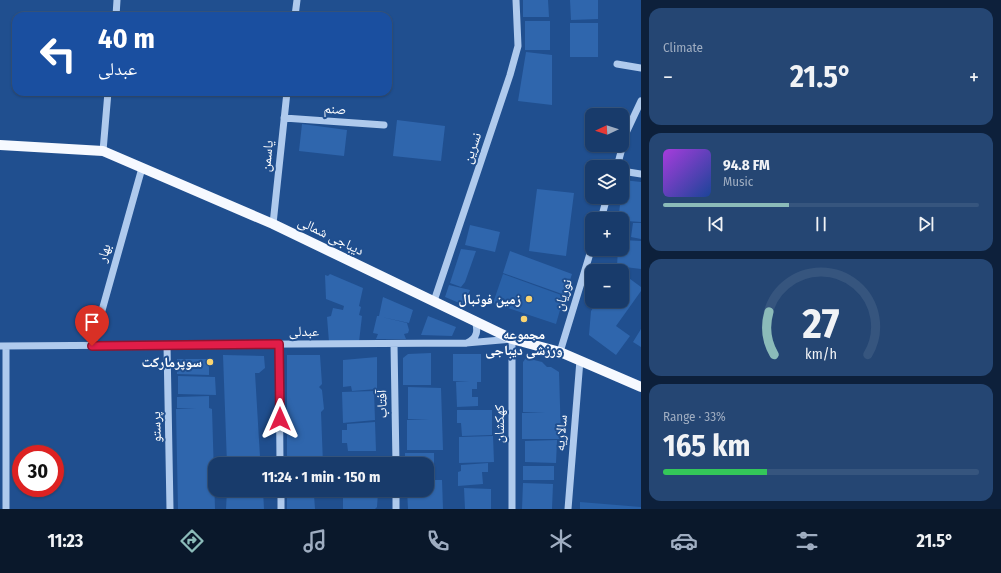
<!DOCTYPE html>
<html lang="en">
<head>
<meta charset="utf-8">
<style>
	body { margin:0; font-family:"Fira Sans Condensed","Noto Naskh Arabic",sans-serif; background:#254673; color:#f1f3f6; height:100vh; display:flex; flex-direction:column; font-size:15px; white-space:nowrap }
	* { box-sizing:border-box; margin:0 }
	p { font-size:13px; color:#9fadc1 }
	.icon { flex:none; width:22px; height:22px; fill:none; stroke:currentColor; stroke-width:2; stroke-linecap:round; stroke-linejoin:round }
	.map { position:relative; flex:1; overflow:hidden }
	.details { display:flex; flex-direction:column; gap:8px; padding:8px; background:#0d203b; width:360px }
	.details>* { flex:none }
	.top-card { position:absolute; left:12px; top:12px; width:380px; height:84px; border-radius:12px; box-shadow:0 1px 3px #0004,0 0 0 1px #36557e; background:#1a4fa0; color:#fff; overflow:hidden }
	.needle { width:26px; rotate:266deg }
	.buttons { position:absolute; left:585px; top:108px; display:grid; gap:8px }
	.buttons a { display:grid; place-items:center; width:44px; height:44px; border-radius:8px; background:#183b6b; box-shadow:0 1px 3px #0004,0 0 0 1px #36557e; font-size:20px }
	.speed { position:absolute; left:12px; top:445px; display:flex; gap:8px; font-size:20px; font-weight:700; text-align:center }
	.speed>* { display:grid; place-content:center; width:52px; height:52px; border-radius:50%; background:#183b6b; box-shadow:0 1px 3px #0004,0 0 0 1px #36557e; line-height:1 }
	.speed .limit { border:6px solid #d22; background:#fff; color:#111 }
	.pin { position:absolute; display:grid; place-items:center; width:34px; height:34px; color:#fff; margin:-41px -17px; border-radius:50% 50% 50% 0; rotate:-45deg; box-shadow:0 0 4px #0007 }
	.pin .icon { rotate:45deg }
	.me { position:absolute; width:44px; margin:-22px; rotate:0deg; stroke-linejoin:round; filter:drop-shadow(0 0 3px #0008) }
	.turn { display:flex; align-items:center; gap:14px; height:84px; padding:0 20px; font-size:18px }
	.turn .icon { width:52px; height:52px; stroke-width:2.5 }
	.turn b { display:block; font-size:28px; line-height:34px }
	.big { font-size:30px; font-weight:700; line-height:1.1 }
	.details .widget { flex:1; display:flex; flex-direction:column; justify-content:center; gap:6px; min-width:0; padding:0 14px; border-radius:12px; background:#254673 }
	.details .dial { align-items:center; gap:0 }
	.dial svg { height:104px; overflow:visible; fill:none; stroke:#36557e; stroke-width:7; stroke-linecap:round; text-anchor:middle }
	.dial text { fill:#f1f3f6; stroke:none }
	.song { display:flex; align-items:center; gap:12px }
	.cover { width:48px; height:48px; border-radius:6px; background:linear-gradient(135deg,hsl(280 70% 55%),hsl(220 70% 35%)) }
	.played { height:4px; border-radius:2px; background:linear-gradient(90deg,#8bbbb9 40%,#36557e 40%) }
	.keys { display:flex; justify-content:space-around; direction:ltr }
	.heat { display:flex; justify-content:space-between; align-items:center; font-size:22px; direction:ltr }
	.charge { height:6px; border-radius:3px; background:linear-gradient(90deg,#34c759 33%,#36557e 0) }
	.trip { position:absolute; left:208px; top:457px; width:226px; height:40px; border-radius:12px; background:#183b6b; box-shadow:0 1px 3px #0004,0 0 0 1px #36557e; font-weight:700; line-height:40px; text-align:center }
	.menu { display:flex; height:64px; justify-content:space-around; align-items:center; background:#0a182b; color:#9fadc1 }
	.menu .icon { width:28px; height:28px }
	.menu .selected { color:#8bbbb9 }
	.menu b { font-size:18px; color:#f1f3f6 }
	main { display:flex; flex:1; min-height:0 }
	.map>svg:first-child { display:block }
	.green { fill:#2961a8 }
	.building { fill:#2f66ad }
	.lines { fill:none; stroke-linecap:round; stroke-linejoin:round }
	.minor { stroke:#afcaed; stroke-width:7 }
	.major { stroke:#f6f9ff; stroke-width:10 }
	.route-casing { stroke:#92132f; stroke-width:10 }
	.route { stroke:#e11d48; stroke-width:7 }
	.poi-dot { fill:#fad470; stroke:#204f8f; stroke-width:1.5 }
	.labels { text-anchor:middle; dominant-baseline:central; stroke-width:4; stroke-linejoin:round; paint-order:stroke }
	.street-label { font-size:14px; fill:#fff; stroke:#204f8f }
	.poi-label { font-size:14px; font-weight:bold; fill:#fff; stroke:#204f8f; text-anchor:end }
</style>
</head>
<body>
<main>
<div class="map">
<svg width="641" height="509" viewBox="0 0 641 509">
	<rect width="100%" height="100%" fill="#204f8f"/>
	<!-- green -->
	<path class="green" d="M503,274L564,296L556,324L493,303Z
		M580,502L641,507V509H580Z"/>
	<!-- building -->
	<path class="building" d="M523,0H548L549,17H523Z
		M570,0H598V19L571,20Z
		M525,21H550V50H525Z
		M570,23H598V57H570Z
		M526,52L552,55V105L518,101Z
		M397,120L445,126L441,161L393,156Z
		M302,124L347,130L344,156L299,151Z
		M623,180L641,182V222L627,221L619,213Z
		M537,189L574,193L566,256L529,251Z
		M633,223H641V239L631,237Z
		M470,225L500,232L495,252L465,245Z
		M622,240L641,241V269L617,266L618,249H622Z
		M461,249L476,251L465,282L461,287L450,283Z
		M510,251L572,274L565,295L503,273Z
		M622,273L641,287V291L616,326L630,336L616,355L589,335L591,311L598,301H622Z
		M330,274L363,288L359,306L361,307L359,315L362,316L359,342H329L327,317L331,316L333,308L343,310L344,306L326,299L325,275L328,276Z
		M449,285L470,290L464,305L445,297Z
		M383,297L413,310L409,323L382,317L407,323L409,330L408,333L404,334L406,339H376L378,334L373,333L377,316H379Z
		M428,316L456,327L452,336L421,335Z
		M641,329V347L633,342Z
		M431,353V385H403V358L408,354Z
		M453,354H481V382H477V389H472V397H478V406L457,407L456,382H469L453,381Z
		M223,355L264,356L265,368L259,373H255L260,457L242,458V464H227Z
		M287,355H320L322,384L319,387L322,390L324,409L321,412L323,464H287Z
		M377,357V389L352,391L351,386L343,387V360Z
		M526,358L542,362L547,367H551L559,372L561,439H522V413H545L523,412V362Z
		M177,359H209V375L177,374Z
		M178,376L215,377L216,395L178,394Z
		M408,387L441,388L443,450H407V420L429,419H408Z
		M374,391L375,420L343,423L342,392Z
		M209,396V408L212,409L215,509H178L176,409L196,408H177V397Z
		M457,410H492V435L462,436L461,423H457Z
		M375,422L376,451H348L347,443H342V430H347V424Z
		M493,436L494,462L459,463V437Z
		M557,440L556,463L525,462V441Z
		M405,453H434V478H427V464H405Z
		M488,463V472H482L483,484L458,486V472L461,471V465Z
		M523,466H554V480H523Z
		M427,480H442L443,509H408L407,490H427Z
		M523,483L553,484L552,509H522Z
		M464,488L491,489V509H465Z
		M227,490H263L264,509H226Z
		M287,490H316L317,495H314L315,509H287Z
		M343,490H377L378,492L377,507L375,509H343Z"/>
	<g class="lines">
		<!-- minor -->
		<path class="minor" d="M116,16L117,0
			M295,16L297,0
			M617,64L641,68
			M284,118L384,125
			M103,151L108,92
			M617,167L626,133L641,101
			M622,171L641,174
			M601,219L607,197
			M273,224L287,92
			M434,301L510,75L518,46L516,0
			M467,343C478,338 478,330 475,320
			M279,344L280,464
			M394,344L396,464
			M167,345L170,509
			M0,346L466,343L512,339V509
			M6,346V509
			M92,346L142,168
			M560,352L592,247
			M281,490V509
			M396,490V509
			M568,509L580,360"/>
		<!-- major -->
		<path class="major" d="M0,145L103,151L273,224L512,339L560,352L641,387"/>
	</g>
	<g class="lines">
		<defs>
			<path id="route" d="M92,346L279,344L280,419"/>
		</defs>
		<!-- route casing -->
		<use href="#route" class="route-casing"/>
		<!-- route -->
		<use href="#route" class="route"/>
	</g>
	<!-- markers -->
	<g class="poi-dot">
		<circle cx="529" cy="299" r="4"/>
		<circle cx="524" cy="319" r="4"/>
		<circle cx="210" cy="362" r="4"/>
	</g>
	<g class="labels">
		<!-- street labels -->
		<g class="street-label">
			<text transform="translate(335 109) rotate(4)">صنم</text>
			<text transform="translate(472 148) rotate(-71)">نسرین</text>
			<text transform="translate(267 156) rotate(-84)">یاسمن</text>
			<text transform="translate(331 236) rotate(26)">دیباجی شمالی</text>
			<text transform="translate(104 253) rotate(-74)">بهار</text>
			<text transform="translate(563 295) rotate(-73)">نوریان</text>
			<text x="304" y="331">عبدلی</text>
			<text transform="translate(382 404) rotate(-91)">آفتاب</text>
			<text transform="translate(499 424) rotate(-90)">کهکشان</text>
			<text transform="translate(156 427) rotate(-91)">پرستو</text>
			<text transform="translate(561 433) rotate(-85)">سالاریه</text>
		</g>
		<!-- poi labels -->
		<g class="poi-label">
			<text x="521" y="299">زمین فوتبال</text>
			<text x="524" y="334" text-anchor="middle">مجموعه<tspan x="524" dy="16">ورزشی دیباجی</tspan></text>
			<text x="202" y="362">سوپرمارکت</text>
		</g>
	</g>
</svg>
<div class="buttons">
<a><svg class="needle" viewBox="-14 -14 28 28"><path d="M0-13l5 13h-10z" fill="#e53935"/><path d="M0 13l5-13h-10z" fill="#9fadc1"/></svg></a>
<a><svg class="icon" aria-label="layers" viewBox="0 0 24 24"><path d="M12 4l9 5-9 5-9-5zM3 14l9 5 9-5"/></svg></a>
<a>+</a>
<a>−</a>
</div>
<div class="speed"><div class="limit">30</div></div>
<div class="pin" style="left:92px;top:346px;background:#d93025"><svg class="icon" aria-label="arrive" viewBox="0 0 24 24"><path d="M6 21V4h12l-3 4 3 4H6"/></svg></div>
<svg class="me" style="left:280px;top:419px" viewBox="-20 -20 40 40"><path d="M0-17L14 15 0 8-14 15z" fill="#e11d48" stroke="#fff" stroke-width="4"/></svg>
<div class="trip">11:24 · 1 min · 150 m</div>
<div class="top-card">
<div class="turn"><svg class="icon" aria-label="left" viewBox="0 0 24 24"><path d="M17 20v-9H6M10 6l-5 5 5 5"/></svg><div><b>40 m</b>عبدلی</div></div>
</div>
</div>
<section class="details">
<div class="widget"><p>Climate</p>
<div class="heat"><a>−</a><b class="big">21.5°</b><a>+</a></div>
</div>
<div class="widget">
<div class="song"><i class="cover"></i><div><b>94.8 FM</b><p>Music</p></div></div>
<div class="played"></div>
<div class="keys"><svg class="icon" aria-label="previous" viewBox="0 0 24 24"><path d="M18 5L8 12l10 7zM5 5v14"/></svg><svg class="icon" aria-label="pause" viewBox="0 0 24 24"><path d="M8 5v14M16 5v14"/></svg><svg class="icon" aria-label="next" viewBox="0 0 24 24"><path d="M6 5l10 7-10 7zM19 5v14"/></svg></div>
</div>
<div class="widget dial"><svg viewBox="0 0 100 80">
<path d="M14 69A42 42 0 1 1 86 69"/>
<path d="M14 69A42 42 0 0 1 10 36" stroke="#8bbbb9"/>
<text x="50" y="56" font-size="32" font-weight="700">27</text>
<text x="50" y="72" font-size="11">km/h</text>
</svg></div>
<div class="widget"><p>Range · 33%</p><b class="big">165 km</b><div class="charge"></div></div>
</section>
</main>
<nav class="menu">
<b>11:23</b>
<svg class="icon selected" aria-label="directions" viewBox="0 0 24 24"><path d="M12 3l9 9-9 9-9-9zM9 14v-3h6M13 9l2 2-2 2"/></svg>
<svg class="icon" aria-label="music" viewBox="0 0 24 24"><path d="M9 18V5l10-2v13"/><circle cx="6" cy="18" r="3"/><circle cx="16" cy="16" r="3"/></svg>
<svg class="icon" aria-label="phone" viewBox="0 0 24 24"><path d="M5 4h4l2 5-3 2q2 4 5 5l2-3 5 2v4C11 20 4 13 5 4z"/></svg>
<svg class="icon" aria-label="climate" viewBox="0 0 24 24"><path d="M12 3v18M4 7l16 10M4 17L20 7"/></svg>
<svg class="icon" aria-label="car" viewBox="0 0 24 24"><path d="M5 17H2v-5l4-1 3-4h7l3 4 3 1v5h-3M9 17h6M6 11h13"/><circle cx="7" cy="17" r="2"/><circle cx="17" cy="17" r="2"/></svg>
<svg class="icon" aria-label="filters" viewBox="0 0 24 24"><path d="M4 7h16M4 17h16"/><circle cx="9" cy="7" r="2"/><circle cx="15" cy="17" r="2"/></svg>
<b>21.5°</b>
</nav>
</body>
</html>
